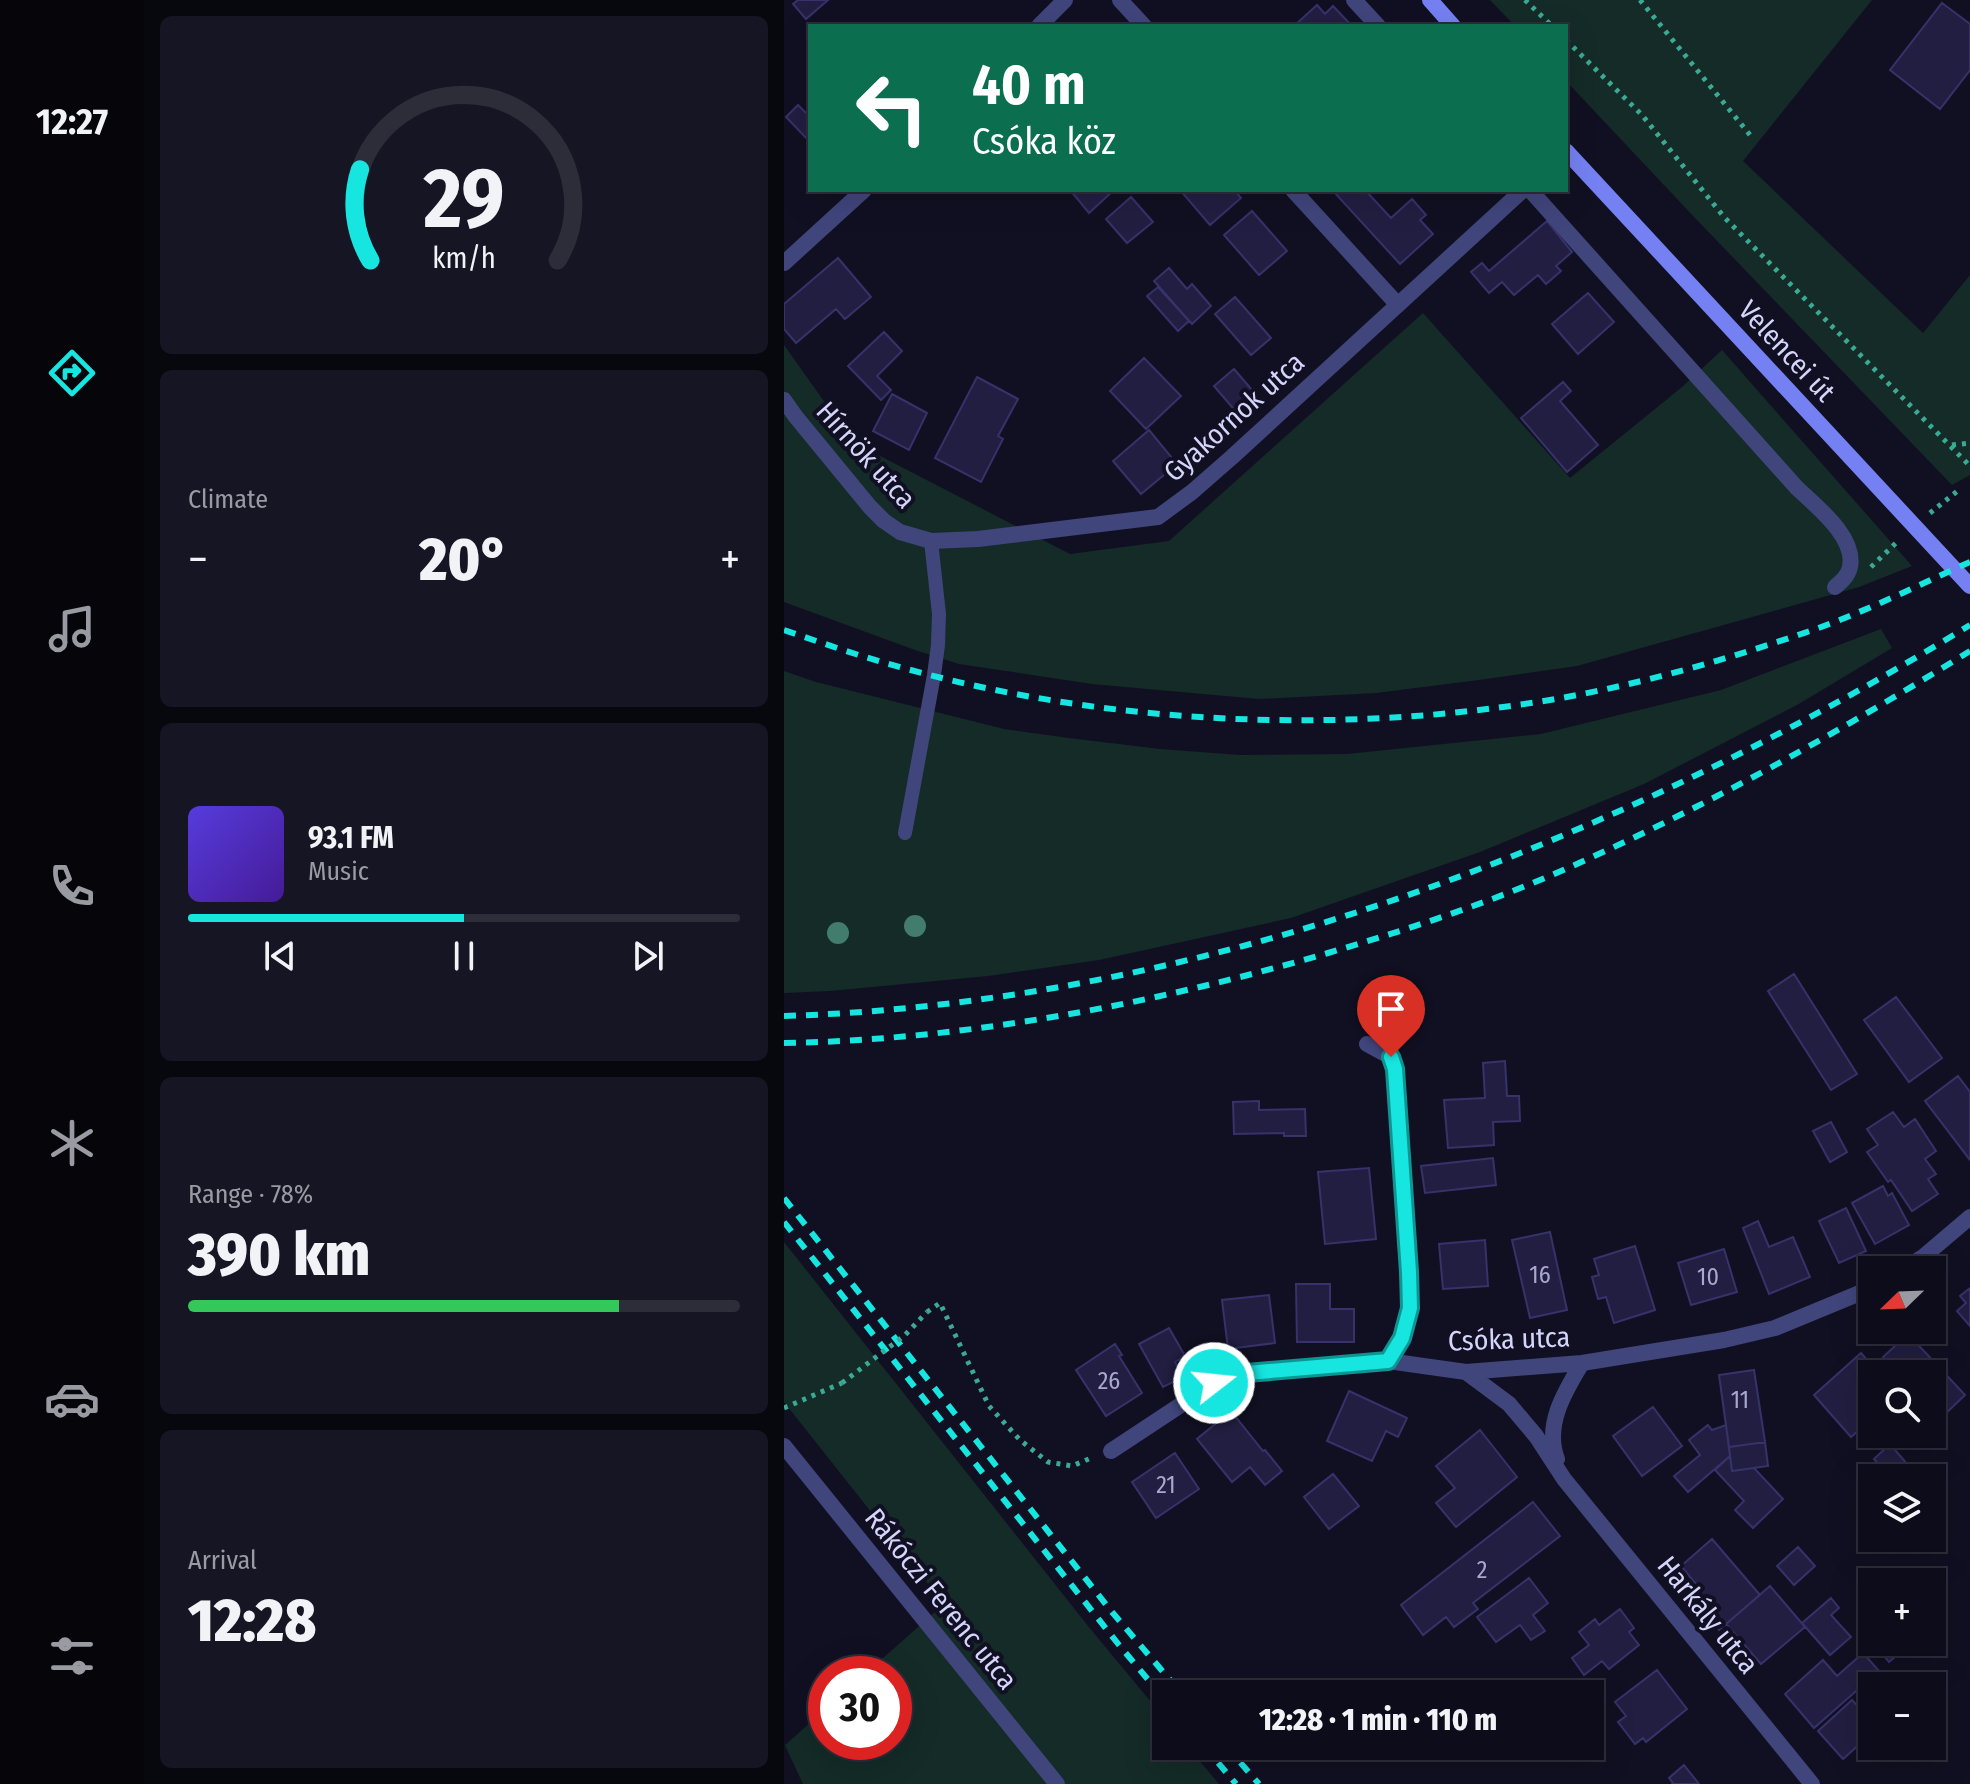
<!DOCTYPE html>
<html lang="en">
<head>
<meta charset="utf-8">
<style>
	body { margin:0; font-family:"Fira Sans Condensed",sans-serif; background:#161523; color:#f1f3f6; height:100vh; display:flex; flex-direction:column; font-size:30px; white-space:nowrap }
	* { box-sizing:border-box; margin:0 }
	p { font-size:26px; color:#9a9ba2 }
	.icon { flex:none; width:44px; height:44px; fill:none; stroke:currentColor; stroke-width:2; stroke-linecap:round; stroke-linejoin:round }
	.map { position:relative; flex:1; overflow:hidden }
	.side { display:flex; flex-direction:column; gap:16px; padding:16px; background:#07070e; width:640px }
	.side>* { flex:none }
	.guide { position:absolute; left:24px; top:24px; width:760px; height:168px; border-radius:0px; box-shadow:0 8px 32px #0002,0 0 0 2px #2d2c39; background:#0b6e4f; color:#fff; overflow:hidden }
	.needle { width:52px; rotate:247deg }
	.controls { position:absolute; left:1074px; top:1256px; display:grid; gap:16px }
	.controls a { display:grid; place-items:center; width:88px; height:88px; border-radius:0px; background:#0d0c1a; box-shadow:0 8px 32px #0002,0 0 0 2px #2d2c39; font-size:40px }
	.speed { position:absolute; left:24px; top:1656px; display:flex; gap:16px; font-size:40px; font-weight:700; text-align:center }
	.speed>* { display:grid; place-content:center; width:104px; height:104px; border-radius:50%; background:#0d0c1a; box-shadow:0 8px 32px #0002,0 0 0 2px #2d2c39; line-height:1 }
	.speed .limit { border:12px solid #d22; background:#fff; color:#111 }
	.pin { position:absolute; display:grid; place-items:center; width:68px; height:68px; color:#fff; margin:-82px -34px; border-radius:50% 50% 50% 0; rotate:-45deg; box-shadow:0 0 8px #0007 }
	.pin .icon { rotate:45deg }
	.me { position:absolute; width:88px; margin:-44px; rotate:74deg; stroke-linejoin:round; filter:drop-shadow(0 0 6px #0008) }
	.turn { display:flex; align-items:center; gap:28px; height:168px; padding:0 32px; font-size:36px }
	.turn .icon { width:104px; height:104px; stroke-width:2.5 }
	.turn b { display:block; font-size:56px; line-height:68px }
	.big { font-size:60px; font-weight:800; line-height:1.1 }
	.side .tile { flex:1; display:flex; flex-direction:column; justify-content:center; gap:12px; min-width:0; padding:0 28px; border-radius:12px; background:#161523 }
	.side .dial { align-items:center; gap:0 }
	.dial svg { height:208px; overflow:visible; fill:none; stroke:#2d2c39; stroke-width:7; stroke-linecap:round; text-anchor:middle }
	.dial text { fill:#f1f3f6; stroke:none }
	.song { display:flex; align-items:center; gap:24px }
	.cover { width:96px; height:96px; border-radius:12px; background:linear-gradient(135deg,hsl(250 70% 55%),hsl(260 70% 35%)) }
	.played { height:8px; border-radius:4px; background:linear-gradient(90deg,#16e5e0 50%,#2d2c39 50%) }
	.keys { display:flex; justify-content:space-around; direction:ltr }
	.heat { display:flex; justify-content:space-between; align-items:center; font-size:44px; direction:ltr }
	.charge { height:12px; border-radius:6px; background:linear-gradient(90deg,#34c759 78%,#2d2c39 0) }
	.trip { position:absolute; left:368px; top:1680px; width:452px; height:80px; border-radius:0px; background:#0d0c1a; box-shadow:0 8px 32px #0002,0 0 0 2px #2d2c39; font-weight:800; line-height:80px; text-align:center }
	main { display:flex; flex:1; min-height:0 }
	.menu { display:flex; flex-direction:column; width:144px; justify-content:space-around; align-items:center; background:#05050a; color:#9a9ba2 }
	.menu .icon { width:56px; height:56px }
	.menu .active { color:#16e5e0 }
	.menu b { font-size:36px; color:#f1f3f6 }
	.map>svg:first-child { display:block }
	.green { fill:#142b27 }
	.building { fill:#211e41; stroke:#36326a; stroke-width:2 }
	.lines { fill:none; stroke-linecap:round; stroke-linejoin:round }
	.path { stroke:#3aa995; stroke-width:5; stroke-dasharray:4 6; stroke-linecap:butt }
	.service { stroke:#40457c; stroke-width:14 }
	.minor { stroke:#40457c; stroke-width:16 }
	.secondary { stroke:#7581f2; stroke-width:16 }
	.rail { stroke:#16e5e0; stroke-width:6; stroke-dasharray:12 10; stroke-linecap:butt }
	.path-bridge { stroke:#3aa995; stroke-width:5; stroke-dasharray:4 6; stroke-linecap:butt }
	.tree { fill:#417c6d }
	.route-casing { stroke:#0e9592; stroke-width:20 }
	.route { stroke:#16e5e0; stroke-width:14 }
	.labels { text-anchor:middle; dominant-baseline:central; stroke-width:8; stroke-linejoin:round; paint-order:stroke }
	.number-label { font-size:24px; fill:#a8a7cc }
	.street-label { font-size:28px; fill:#d5d5fb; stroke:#111022 }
</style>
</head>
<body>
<main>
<nav class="menu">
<b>12:27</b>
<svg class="icon active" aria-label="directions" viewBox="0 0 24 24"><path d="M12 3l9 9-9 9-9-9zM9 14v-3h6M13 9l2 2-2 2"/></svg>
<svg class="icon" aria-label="music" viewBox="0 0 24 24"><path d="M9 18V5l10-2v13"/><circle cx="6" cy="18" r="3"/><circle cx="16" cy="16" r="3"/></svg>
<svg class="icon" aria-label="phone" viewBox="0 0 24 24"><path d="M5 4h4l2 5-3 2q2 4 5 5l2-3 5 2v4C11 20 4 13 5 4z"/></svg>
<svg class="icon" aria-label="climate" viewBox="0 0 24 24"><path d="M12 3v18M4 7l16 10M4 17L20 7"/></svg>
<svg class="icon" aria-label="car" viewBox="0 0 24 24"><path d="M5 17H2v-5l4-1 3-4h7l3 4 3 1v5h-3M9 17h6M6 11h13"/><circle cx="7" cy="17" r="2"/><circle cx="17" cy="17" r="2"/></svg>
<svg class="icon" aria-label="filters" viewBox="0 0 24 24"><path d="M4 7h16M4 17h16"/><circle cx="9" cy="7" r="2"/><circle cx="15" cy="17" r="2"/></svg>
</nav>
<section class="side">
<div class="tile dial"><svg viewBox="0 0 100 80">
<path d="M14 69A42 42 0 1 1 86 69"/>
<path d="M14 69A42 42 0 0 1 10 34" stroke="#16e5e0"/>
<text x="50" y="56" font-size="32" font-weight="700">29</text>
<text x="50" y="72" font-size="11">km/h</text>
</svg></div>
<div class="tile"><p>Climate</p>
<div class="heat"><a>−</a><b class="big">20°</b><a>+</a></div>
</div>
<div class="tile">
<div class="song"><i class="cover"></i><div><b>93.1 FM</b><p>Music</p></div></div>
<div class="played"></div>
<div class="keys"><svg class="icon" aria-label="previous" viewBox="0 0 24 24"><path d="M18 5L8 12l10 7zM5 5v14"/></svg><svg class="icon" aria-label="pause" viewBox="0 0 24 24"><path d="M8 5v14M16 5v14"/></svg><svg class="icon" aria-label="next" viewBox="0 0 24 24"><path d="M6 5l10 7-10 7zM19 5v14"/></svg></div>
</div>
<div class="tile"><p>Range · 78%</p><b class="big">390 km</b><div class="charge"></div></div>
<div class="tile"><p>Arrival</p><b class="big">12:28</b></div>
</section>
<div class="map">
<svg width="1186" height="1784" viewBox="0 0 1186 1784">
	<rect width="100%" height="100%" fill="#111022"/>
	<!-- green -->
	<path class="green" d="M706,0H1088L959,161L1139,333L1186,275V475L1168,485L912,219L782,81V26H731Z
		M639,313L786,478L898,387L938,350L1128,566L1075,587L793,666L695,680L592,693L475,699L308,684L175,664L131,650L0,602V345L69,442L286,554L385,541Z
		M1097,629L1108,648L1013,705L860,784L696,852L507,918L315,960L204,976L46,991L0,993V671L32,682L220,729L285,738L376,749L456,755L563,754L757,734L937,690Z
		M0,1242L304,1626L382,1720V1746H403L435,1784H19L1,1745L42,1709V1742H110V1674H81L160,1604L0,1402Z"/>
	<!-- building -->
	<path class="building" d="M14,0H44L22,19L9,4Z
		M1158,3L1186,24V70L1156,109L1106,70Z
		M533,5L541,14L549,6L568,26H510Z
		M14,105L26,117V142L2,117Z
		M286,190H330L305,213Z
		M396,190H450L457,198L426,225Z
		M581,190L607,218L628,199L642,215L636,220L649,234L616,264L549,191Z
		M347,197L369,222L343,243L322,219Z
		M468,211L503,251L475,275L440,235Z
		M763,221L788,252L772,266L777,271L762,284L754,275L730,295L718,282L705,293L687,272L698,263L705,271Z
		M54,258L87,297L61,319L52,309L12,343L0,329V304Z
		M385,268L403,289L408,284L427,306L408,324L370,281Z
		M374,287L405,321L394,331L363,296Z
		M804,293L830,322L794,354L768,324Z
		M451,297L487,338L467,355L431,314Z
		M100,332L118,351L93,376L107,390L97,400L64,366Z
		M360,358L397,396L362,429L326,391Z
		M450,369L474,397L454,414L430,386Z
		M193,377L234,399L214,436L219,439L197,482L151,458Z
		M779,382L787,391L776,401L814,445L783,472L737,418Z
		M108,394L143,413L125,450L89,431Z
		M365,430L393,464L357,494L329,461Z
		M1010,974L1073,1074L1047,1090L984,991Z
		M1112,997L1158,1058L1125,1082L1080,1020Z
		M721,1061L723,1096H735L736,1121L709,1122L710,1145L664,1148L660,1100L701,1098L699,1063Z
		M1174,1076L1186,1092V1160L1141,1101Z
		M475,1101V1110L521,1109L522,1136H500V1133L450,1134L449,1102Z
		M1109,1112L1120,1127L1131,1119L1152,1151L1141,1159L1152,1174L1144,1179L1154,1194L1128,1211L1107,1180L1104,1182L1083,1152L1094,1145L1083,1129Z
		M1047,1122L1063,1152L1046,1162L1029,1131Z
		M709,1158L712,1185L641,1193L637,1166Z
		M585,1168L592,1239L541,1244L534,1172Z
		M1099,1186L1104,1196L1108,1193L1125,1225L1091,1244L1068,1203Z
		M1062,1208L1082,1251L1055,1263L1035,1221Z
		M974,1221L985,1247L1009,1237L1026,1277L985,1294L959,1228Z
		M766,1232L783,1310L746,1318L728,1240Z
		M701,1240L704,1286L659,1289L655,1244Z
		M851,1246L871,1310L830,1323L822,1297L814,1299L808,1277L815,1275L810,1259Z
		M940,1249L953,1292L907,1305L894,1263Z
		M512,1284H546V1309H570V1342H513Z
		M1186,1288V1326L1173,1311L1182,1303L1176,1296Z
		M485,1295L491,1343L444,1349L438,1300Z
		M385,1328L401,1356L391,1362L399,1377L379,1387L355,1344Z
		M1124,1334L1181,1395L1157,1418L1148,1409V1374H1115L1099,1357Z
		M331,1344L338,1355L335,1356L358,1393L322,1416L292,1370Z
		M1077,1353L1095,1374H1088V1419L1067,1437L1030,1395Z
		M970,1370L981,1442L945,1447L935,1375Z
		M565,1391L623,1418L614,1437L602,1431L588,1461L543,1441Z
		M869,1407L898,1446L858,1476L829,1436Z
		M447,1411L479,1451L481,1450L498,1471L481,1485L466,1467L448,1482L413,1439Z
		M924,1425L928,1430L942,1425L946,1456L904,1492L890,1476L916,1455L905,1440Z
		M696,1430L733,1477L672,1527L652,1503L671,1488L652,1466Z
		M981,1442L984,1466L948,1471L945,1447Z
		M1106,1444L1135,1478H1106L1090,1459Z
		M391,1453L415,1489L372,1518L348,1482Z
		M946,1456L948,1471L970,1468L999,1499L969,1528L951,1510L960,1501L931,1470Z
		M549,1474L575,1506L545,1529L520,1497Z
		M749,1502L776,1536L689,1603L694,1609L670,1627L662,1617L639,1635L617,1605Z
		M928,1539L976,1595L935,1630L919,1612L922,1610L909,1595L916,1589L897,1566Z
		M1014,1547L1031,1566L1010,1585L993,1566Z
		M745,1578L764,1603L749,1615L761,1631L747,1640L736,1625L712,1642L693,1617Z
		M986,1586L1021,1627L977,1664L942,1624Z
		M1047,1598L1055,1608L1047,1615L1067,1637L1046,1655L1018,1623Z
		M836,1609L850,1628L845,1632L855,1645L825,1669L818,1661L800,1675L788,1658L805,1645L795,1632L811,1619L815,1625Z
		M1089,1642H1128L1105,1662Z
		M1079,1653L1095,1671L1030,1728L1001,1694L1039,1660L1053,1676Z
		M873,1670L903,1709L862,1742L859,1738L851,1744L834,1722L842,1716L831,1702Z
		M1068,1700L1088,1722V1733L1059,1759L1034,1731Z
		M900,1765L915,1784H888L889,1783L885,1778Z"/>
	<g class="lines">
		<!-- path -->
		<path class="path" d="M741,0L768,26
			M856,0L966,135
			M782,40L858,115L940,217L1186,466
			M1168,445L1186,443
			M1146,513L1176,489
			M1087,567L1114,541
			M143,1312L156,1303L205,1406L236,1440L264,1462L288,1466L307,1458
			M0,1408L58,1383"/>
		<!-- service -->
		<path class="service" d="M121,833L150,675L154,645L155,614L147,541"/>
		<!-- minor -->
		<path class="minor" d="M336,0L360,26
			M570,0L594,26
			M255,26L281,0
			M509,190L614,305
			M746,190L1013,488C1033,507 1072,537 1066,567C1064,576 1058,581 1051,587
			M0,263L80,190
			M0,400L12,417L86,507L100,521L116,532L147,541L194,539L374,517L408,492L448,457L739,190
			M583,1044L607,1057L611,1069L625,1272L626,1308L618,1338L604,1361
			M1118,1270L1139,1257L1186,1217
			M682,1372L725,1404L752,1436L780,1479L1028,1784
			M0,1446L273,1784
			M327,1451L430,1383L463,1373L604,1361L682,1372L798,1363L940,1340L991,1328L1088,1288
			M773,1459C760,1425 781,1391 798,1363"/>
		<!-- secondary -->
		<path class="secondary" d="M646,0L669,26
			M782,151L1186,586"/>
		<!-- rail -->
		<path class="rail" d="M0,630C41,644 81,658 123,669C313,721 524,733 719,707C820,694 920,667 1017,634C1075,615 1130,587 1186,562
			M0,1016C420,1003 831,843 1186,625
			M0,1043C182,1040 369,1004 544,953C629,928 714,900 795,863C931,802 1060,729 1186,651
			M0,1198L328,1612L398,1694
			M0,1222L335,1645L382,1701
			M420,1746L452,1784
			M442,1746L475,1784"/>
		<!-- path-bridge -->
		<path class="path-bridge" d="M58,1383L121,1335L143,1312"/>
	</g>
	<!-- trees -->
	<g class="tree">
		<circle cx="131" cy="926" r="11"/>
		<circle cx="54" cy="933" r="11"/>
	</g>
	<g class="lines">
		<defs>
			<path id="route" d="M430,1383L463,1373L604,1361L618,1338L626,1308L625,1272L611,1069L607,1057"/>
		</defs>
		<!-- route casing -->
		<use href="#route" class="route-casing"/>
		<!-- route -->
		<use href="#route" class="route"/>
	</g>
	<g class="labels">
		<!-- number labels -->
		<g class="number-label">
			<text x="756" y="1275">16</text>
			<text x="924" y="1277">10</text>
			<text x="325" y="1381">26</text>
			<text x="956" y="1400">11</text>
			<text x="382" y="1485">21</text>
			<text x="698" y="1570">2</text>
		</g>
		<!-- street labels -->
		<g class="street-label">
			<text transform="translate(1003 351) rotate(47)">Velencei út</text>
			<text transform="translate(450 417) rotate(-42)">Gyakornok utca</text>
			<text transform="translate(82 455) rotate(48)">Hírnök utca</text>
			<text transform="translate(725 1339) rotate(-2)">Csóka utca</text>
			<text transform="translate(157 1599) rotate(51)">Rákóczi Ferenc utca</text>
			<text transform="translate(924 1615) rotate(51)">Harkály utca</text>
		</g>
	</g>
</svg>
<div class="controls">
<a><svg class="needle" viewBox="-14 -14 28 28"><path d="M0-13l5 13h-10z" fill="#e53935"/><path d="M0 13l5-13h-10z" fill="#9a9ba2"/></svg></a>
<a><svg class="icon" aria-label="search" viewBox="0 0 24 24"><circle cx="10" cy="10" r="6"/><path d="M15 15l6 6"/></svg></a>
<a><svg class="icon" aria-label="layers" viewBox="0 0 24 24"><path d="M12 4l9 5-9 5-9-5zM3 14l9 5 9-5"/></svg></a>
<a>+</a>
<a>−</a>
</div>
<div class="speed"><div class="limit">30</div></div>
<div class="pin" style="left:607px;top:1057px;background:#d93025"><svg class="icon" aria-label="arrive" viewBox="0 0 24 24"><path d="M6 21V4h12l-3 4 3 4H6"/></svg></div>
<svg class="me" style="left:430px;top:1383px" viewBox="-20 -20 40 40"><circle r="17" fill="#16e5e0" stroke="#fff" stroke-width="3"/><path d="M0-11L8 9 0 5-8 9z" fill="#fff"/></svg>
<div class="trip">12:28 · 1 min · 110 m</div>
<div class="guide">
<div class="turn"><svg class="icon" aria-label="left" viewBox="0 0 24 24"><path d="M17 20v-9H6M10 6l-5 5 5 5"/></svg><div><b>40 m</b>Csóka köz</div></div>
</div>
</div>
</main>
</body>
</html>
